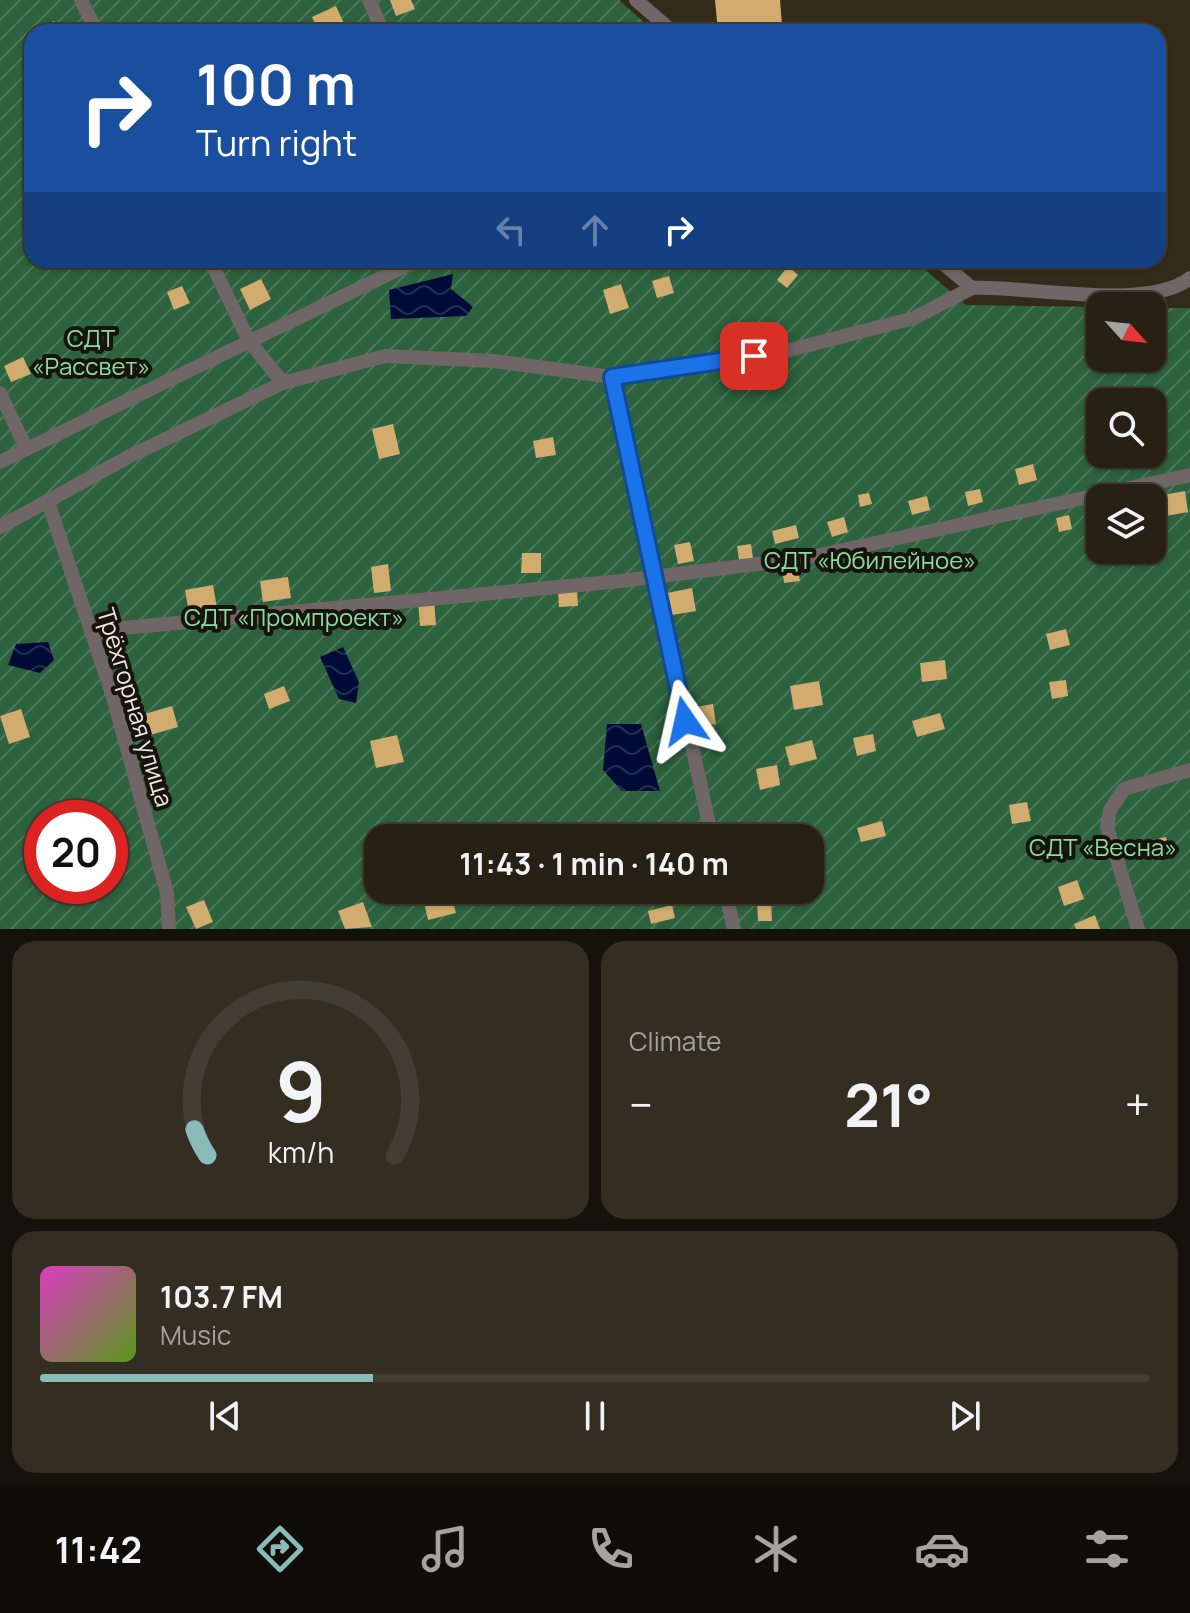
<!DOCTYPE html>
<html lang="en">
<head>
<meta charset="utf-8">
<style>
	body { margin:0; font-family:Manrope,sans-serif; background:#332d22; color:#f1f3f6; height:100vh; display:flex; flex-direction:column; font-size:30px; white-space:nowrap }
	* { box-sizing:border-box; margin:0 }
	p { font-size:26px; color:#a4a3a0 }
	.icon { flex:none; width:44px; height:44px; fill:none; stroke:currentColor; stroke-width:2; stroke-linecap:round; stroke-linejoin:round }
	.map { position:relative; height:929px; overflow:hidden }
	.details { display:flex; flex-direction:column; gap:12px; padding:12px; background:#15120b; flex:1 }
	.details>* { flex:none }
	.guide { position:absolute; left:24px; top:24px; width:1142px; height:244px; border-radius:24px; box-shadow:0 2px 6px #0004,0 0 0 2px #433e34; background:#1a4fa0; color:#fff; overflow:hidden }
	.needle { width:52px; rotate:117deg }
	.buttons { position:absolute; left:1086px; top:292px; display:grid; gap:16px }
	.buttons a { display:grid; place-items:center; width:80px; height:80px; border-radius:16px; background:#272014; box-shadow:0 2px 6px #0004,0 0 0 2px #433e34; font-size:40px }
	.speed { position:absolute; left:24px; top:800px; display:flex; gap:16px; font-size:40px; font-weight:700; text-align:center }
	.speed>* { display:grid; place-content:center; width:104px; height:104px; border-radius:50%; background:#272014; box-shadow:0 2px 6px #0004,0 0 0 2px #433e34; line-height:1 }
	.speed .limit { border:12px solid #d22; background:#fff; color:#111 }
	.pin { position:absolute; display:grid; place-items:center; width:68px; height:68px; color:#fff; margin:-34px; border-radius:16px; box-shadow:0 4px 12px #0006 }
	.me { position:absolute; width:88px; margin:-44px; rotate:349deg; stroke-linejoin:round; filter:drop-shadow(0 0 6px #0008) }
	.turn { display:flex; align-items:center; gap:28px; height:168px; padding:0 40px; font-size:36px }
	.turn .icon { width:104px; height:104px; stroke-width:2.5 }
	.turn b { display:block; font-size:56px; line-height:68px }
	.lanes { display:flex; align-items:center; height:76px; padding:0 40px; background:#0003; justify-content:center; gap:40px; direction:ltr }
	.lanes .off { opacity:.35 }
	.big { font-size:60px; font-weight:700; line-height:1.1 }
	.details .widget { flex:1; display:flex; flex-direction:column; justify-content:center; gap:12px; min-width:0; padding:0 28px; border-radius:24px; background:#332d22 }
	.details .dial { align-items:center; gap:0 }
	.dial svg { height:208px; overflow:visible; fill:none; stroke:#433e34; stroke-width:7; stroke-linecap:round; text-anchor:middle }
	.dial text { fill:#f1f3f6; stroke:none }
	.song { display:flex; align-items:center; gap:24px }
	.cover { width:96px; height:96px; border-radius:12px; background:linear-gradient(135deg,hsl(310 70% 55%),hsl(90 70% 35%)) }
	.played { height:8px; border-radius:4px; background:linear-gradient(90deg,#8bbbb9 30%,#433e34 30%) }
	.keys { display:flex; justify-content:space-around; direction:ltr }
	.heat { display:flex; justify-content:space-between; align-items:center; font-size:44px; direction:ltr }
	.details .tiles { flex:1; display:grid; gap:12px; grid-template-columns:1fr 1fr }
	.widget:last-child { grid-column:span 2 }
	.trip { position:absolute; left:364px; top:824px; width:460px; height:80px; border-radius:24px; background:#272014; box-shadow:0 2px 6px #0004,0 0 0 2px #433e34; font-weight:700; line-height:80px; text-align:center }
	.menu { display:flex; height:128px; justify-content:space-around; align-items:center; background:#100d08; color:#a4a3a0 }
	.menu .icon { width:56px; height:56px }
	.menu .active { color:#8bbbb9 }
	.menu b { font-size:36px; color:#f1f3f6 }
	.map>svg:first-child { display:block }
	.garden { fill:url(#garden-furrows); fill-rule:evenodd }
	.water { fill:url(#water-waves) }
	.building { fill:#d2ac6f }
	.lines { fill:none; stroke-linecap:round; stroke-linejoin:round }
	.service { stroke:#706667; stroke-width:14 }
	.route-casing { stroke:#114b97; stroke-width:20 }
	.route { stroke:#1a73e8; stroke-width:14 }
	.labels { text-anchor:middle; dominant-baseline:central; stroke-width:8; stroke-linejoin:round; paint-order:stroke }
	.park-label { font-size:24px; fill:#88dea1; stroke:#18130c }
	.street-label { font-size:24px; fill:#f0e9df; stroke:#18130c }
</style>
</head>
<body>
<div class="map">
<svg width="1190" height="929" viewBox="0 0 1190 929">
	<defs>
		<pattern id="garden-furrows" width="10" height="10" patternUnits="userSpaceOnUse" patternTransform="scale(2)"><rect width="10" height="10" fill="#2c623d"/><path d="M-1 1l2-2M0 10L10 0M9 11l2-2" fill="none" stroke="#4b7859"/></pattern>
		<pattern id="water-waves" width="16" height="10" patternUnits="userSpaceOnUse" patternTransform="scale(2)"><rect width="16" height="10" fill="#000a36"/><path d="M0 5q4-4 8 0t8 0" fill="none" stroke="#262e53"/></pattern>
	</defs>
	<rect width="100%" height="100%" fill="#342a1a"/>
	<!-- garden -->
	<path class="garden" d="M0,0H619L655,32H32V260H914L966,305L1100,307V358H1152V308H1190V929H0ZM1100,402H1152V454H1100ZM1100,498H1152V550H1100ZM42,818H110V886H42ZM378,838H810V890H378Z"/>
	<!-- water -->
	<path class="water" d="M453,274L451,289L473,307L466,316L391,319L389,290Z
		M48,642L54,660L40,673L8,665L16,644Z
		M343,647L359,682L356,703L339,699L320,657Z
		M607,724H641L660,791H622L603,770Z"/>
	<!-- building -->
	<path class="building" d="M390,0H411L415,9L396,16Z
		M715,0H780L782,25L718,32Z
		M336,6L347,30L319,32L312,17Z
		M54,21L60,32H39L38,29Z
		M788,266L798,275L787,288L777,280Z
		M669,276L674,293L657,298L652,281Z
		M261,279L271,299L250,310L240,289Z
		M621,284L629,308L610,314L603,290Z
		M182,286L190,303L174,310L167,292Z
		M23,357L31,374L11,382L4,366Z
		M393,424L400,454L379,459L372,429Z
		M553,437L556,455L536,458L533,441Z
		M1033,464L1037,480L1019,485L1015,469Z
		M980,489L983,502L968,506L965,492Z
		M1185,491L1188,512L1166,516L1163,495Z
		M869,493L872,504L860,507L858,495Z
		M927,496L930,510L912,515L908,501Z
		M1069,515L1072,529L1059,532L1056,518Z
		M844,517L848,532L832,537L827,522Z
		M796,525L799,538L775,544L772,531Z
		M690,542L694,561L678,564L674,545Z
		M751,544L753,558L739,560L737,546Z
		M522,553H541V573H521Z
		M388,564L391,591L374,593L371,567Z
		M797,565L800,581L784,583L782,568Z
		M288,577L291,598L263,602L260,581Z
		M213,585L217,608L189,613L185,590Z
		M692,588L696,611L666,616L662,594Z
		M577,589L578,606L559,607L558,591Z
		M434,600L436,625L420,626L418,602Z
		M1066,629L1070,645L1050,650L1046,634Z
		M945,660L947,679L922,682L920,663Z
		M1066,680L1068,696L1052,699L1049,682Z
		M819,681L823,705L794,710L790,686Z
		M284,686L290,701L269,709L264,694Z
		M713,704L716,724L688,729L684,709Z
		M172,706L178,727L147,736L141,715Z
		M21,709L30,737L9,744L0,716Z
		M940,713L945,729L917,737L912,721Z
		M873,734L876,751L857,756L853,738Z
		M397,735L404,762L376,768L370,741Z
		M812,740L817,759L790,766L785,747Z
		M777,765L780,785L760,790L756,769Z
		M1027,802L1031,821L1012,824L1009,805Z
		M882,821L886,836L861,842L857,828Z
		M1166,837L1171,856L1153,860L1148,841Z
		M1077,880L1084,899L1064,906L1058,887Z
		M435,890H450L456,913L428,920L422,893Z
		M204,900L213,922L196,929L186,907Z
		M363,902L372,927L345,929L338,911Z
		M771,902L772,921H758L757,903Z
		M672,905L675,918L651,924L648,911Z
		M1095,915L1100,929H1076L1074,924Z"/>
	<g class="lines">
		<!-- service -->
		<path class="service" d="M81,0L97,32
			M369,0L383,32
			M636,0L673,32
			M210,260L249,341L283,383
			M939,260L972,288C1025,285 1149,312 1190,278
			M612,377L712,838
			M0,393L26,448
			M0,462L418,260
			M48,502L112,694L167,893L169,929
			M0,527L130,456L283,383L385,356L494,361L612,377L782,352L914,318L972,288
			M91,631L621,581L806,558L1190,475
			M725,890L734,929
			M1138,929L1107,827L1110,810L1124,789L1190,770"/>
	</g>
	<g class="lines">
		<defs>
			<path id="route" d="M685,721L612,377L754,356"/>
		</defs>
		<!-- route casing -->
		<use href="#route" class="route-casing"/>
		<!-- route -->
		<use href="#route" class="route"/>
	</g>
	<g class="labels">
		<!-- park labels -->
		<g class="park-label">
			<text x="91" y="337">СДТ<tspan x="91" dy="28">«Рассвет»</tspan></text>
			<text x="870" y="559">СДТ «Юбилейное»</text>
			<text x="294" y="616">СДТ «Промпроект»</text>
			<text x="1103" y="846">СДТ «Весна»</text>
		</g>
		<!-- street labels -->
		<g class="street-label">
			<text transform="translate(136 707) rotate(73)">Трёхгорная улица</text>
		</g>
	</g>
</svg>
<div class="buttons">
<a><svg class="needle" viewBox="-14 -14 28 28"><path d="M0-13l5 13h-10z" fill="#e53935"/><path d="M0 13l5-13h-10z" fill="#a4a3a0"/></svg></a>
<a><svg class="icon" aria-label="search" viewBox="0 0 24 24"><circle cx="10" cy="10" r="6"/><path d="M15 15l6 6"/></svg></a>
<a><svg class="icon" aria-label="layers" viewBox="0 0 24 24"><path d="M12 4l9 5-9 5-9-5zM3 14l9 5 9-5"/></svg></a>
</div>
<div class="speed"><div class="limit">20</div></div>
<div class="pin" style="left:754px;top:356px;background:#d93025"><svg class="icon" aria-label="arrive" viewBox="0 0 24 24"><path d="M6 21V4h12l-3 4 3 4H6"/></svg></div>
<svg class="me" style="left:685px;top:721px" viewBox="-20 -20 40 40"><path d="M0-17L14 15 0 8-14 15z" fill="#1a73e8" stroke="#fff" stroke-width="4"/></svg>
<div class="trip">11:43 · 1 min · 140 m</div>
<div class="guide">
<div class="turn"><svg class="icon" aria-label="right" viewBox="0 0 24 24"><path d="M7 20v-9h11M14 6l5 5-5 5"/></svg><div><b>100 m</b>Turn right</div></div>
<div class="lanes"><svg class="icon off" aria-label="left" viewBox="0 0 24 24"><path d="M17 20v-9H6M10 6l-5 5 5 5"/></svg><svg class="icon off" aria-label="ahead" viewBox="0 0 24 24"><path d="M12 20V5M6 11l6-6 6 6"/></svg><svg class="icon" aria-label="right" viewBox="0 0 24 24"><path d="M7 20v-9h11M14 6l5 5-5 5"/></svg></div>
</div>
</div>
<section class="details">
<div class="tiles">
<div class="widget dial"><svg viewBox="0 0 100 80">
<path d="M14 69A42 42 0 1 1 86 69"/>
<path d="M14 69A42 42 0 0 1 9 59" stroke="#8bbbb9"/>
<text x="50" y="56" font-size="32" font-weight="700">9</text>
<text x="50" y="72" font-size="11">km/h</text>
</svg></div>
<div class="widget"><p>Climate</p>
<div class="heat"><a>−</a><b class="big">21°</b><a>+</a></div>
</div>
<div class="widget">
<div class="song"><i class="cover"></i><div><b>103.7 FM</b><p>Music</p></div></div>
<div class="played"></div>
<div class="keys"><svg class="icon" aria-label="previous" viewBox="0 0 24 24"><path d="M18 5L8 12l10 7zM5 5v14"/></svg><svg class="icon" aria-label="pause" viewBox="0 0 24 24"><path d="M8 5v14M16 5v14"/></svg><svg class="icon" aria-label="next" viewBox="0 0 24 24"><path d="M6 5l10 7-10 7zM19 5v14"/></svg></div>
</div>
</div>
</section>
<nav class="menu">
<b>11:42</b>
<svg class="icon active" aria-label="directions" viewBox="0 0 24 24"><path d="M12 3l9 9-9 9-9-9zM9 14v-3h6M13 9l2 2-2 2"/></svg>
<svg class="icon" aria-label="music" viewBox="0 0 24 24"><path d="M9 18V5l10-2v13"/><circle cx="6" cy="18" r="3"/><circle cx="16" cy="16" r="3"/></svg>
<svg class="icon" aria-label="phone" viewBox="0 0 24 24"><path d="M5 4h4l2 5-3 2q2 4 5 5l2-3 5 2v4C11 20 4 13 5 4z"/></svg>
<svg class="icon" aria-label="climate" viewBox="0 0 24 24"><path d="M12 3v18M4 7l16 10M4 17L20 7"/></svg>
<svg class="icon" aria-label="car" viewBox="0 0 24 24"><path d="M5 17H2v-5l4-1 3-4h7l3 4 3 1v5h-3M9 17h6M6 11h13"/><circle cx="7" cy="17" r="2"/><circle cx="17" cy="17" r="2"/></svg>
<svg class="icon" aria-label="filters" viewBox="0 0 24 24"><path d="M4 7h16M4 17h16"/><circle cx="9" cy="7" r="2"/><circle cx="15" cy="17" r="2"/></svg>
</nav>
</body>
</html>
